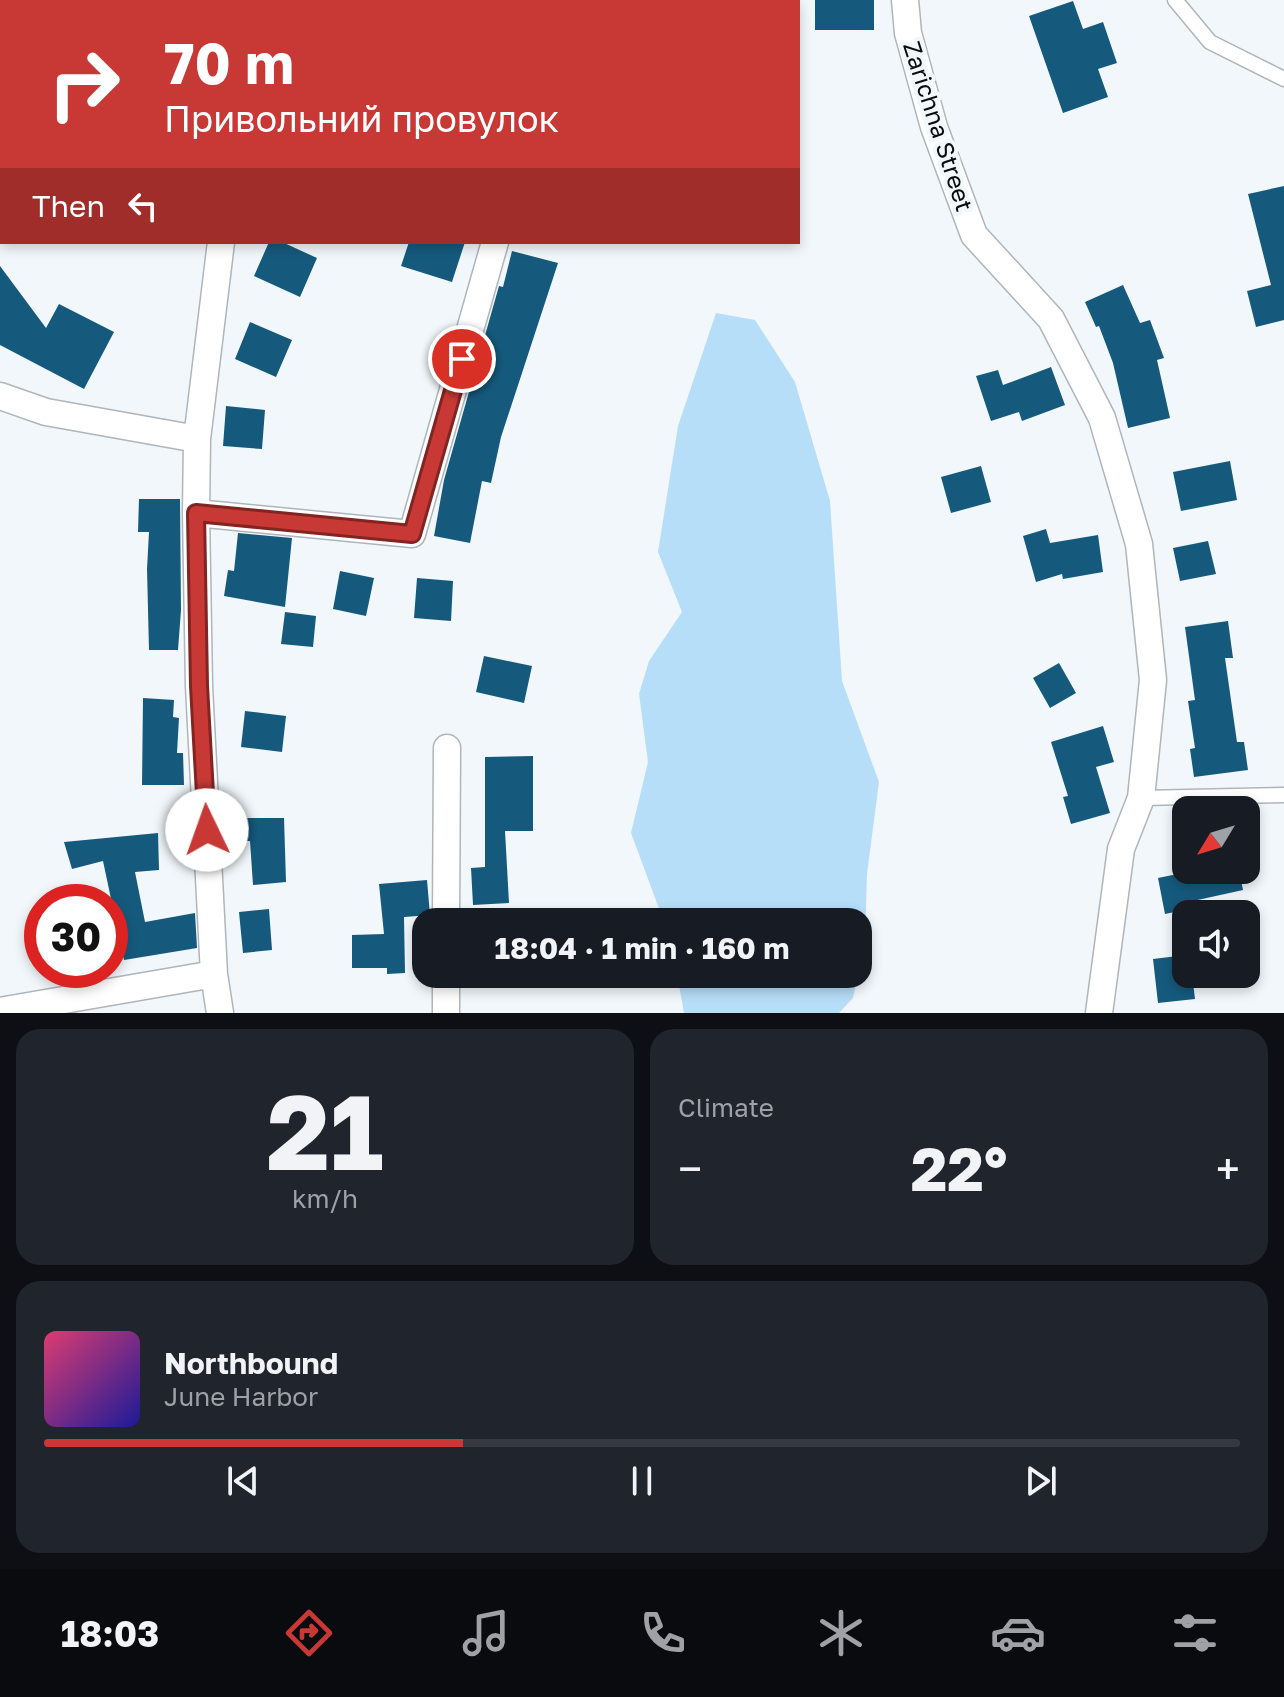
<!DOCTYPE html>
<html lang="en">
<head>
<meta charset="utf-8">
<style>
	body { margin:0; font-family:"Golos Text",sans-serif; background:#20242c; color:#f1f3f6; height:100vh; display:flex; flex-direction:column; font-size:30px; white-space:nowrap }
	* { box-sizing:border-box; margin:0 }
	p { font-size:26px; color:#9ea1a6 }
	.icon { flex:none; width:44px; height:44px; fill:none; stroke:currentColor; stroke-width:2; stroke-linecap:round; stroke-linejoin:round }
	.map { position:relative; height:1013px; overflow:hidden }
	.sheet { display:flex; flex-direction:column; gap:16px; padding:16px; background:#0d0f14; flex:1 }
	.sheet>* { flex:none }
	.top-card { position:absolute; left:0px; top:0px; width:800px; height:244px; box-shadow:0 4px 12px #0003; background:#c83935; color:#fff; overflow:hidden }
	.needle { width:52px; rotate:232deg }
	.buttons { position:absolute; left:1172px; top:796px; display:grid; gap:16px }
	.buttons a { display:grid; place-items:center; width:88px; height:88px; border-radius:16px; background:#171b24; box-shadow:0 4px 12px #0003; font-size:40px }
	.speed { position:absolute; left:24px; top:884px; display:flex; gap:16px; font-size:40px; font-weight:700; text-align:center }
	.speed>* { display:grid; place-content:center; width:104px; height:104px; border-radius:50%; background:#171b24; box-shadow:0 4px 12px #0003; line-height:1 }
	.speed .limit { border:12px solid #d22; background:#fff; color:#111 }
	.pin { position:absolute; display:grid; place-items:center; width:68px; height:68px; color:#fff; margin:-34px; border:4px solid #fff; border-radius:50%; box-shadow:0 2px 8px #0007 }
	.me { position:absolute; width:88px; margin:-44px; rotate:357deg; stroke-linejoin:round; filter:drop-shadow(0 0 6px #0008) }
	.turn { display:flex; align-items:center; gap:28px; height:168px; padding:0 32px; font-size:36px }
	.turn .icon { width:104px; height:104px; stroke-width:2.5 }
	.turn b { display:block; font-size:56px; line-height:68px }
	.then { display:flex; align-items:center; height:76px; padding:0 32px; background:#0003; gap:16px; font-size:30px }
	.big { font-size:60px; font-weight:700; line-height:1.1 }
	.sheet .tile { flex:1; display:flex; flex-direction:column; justify-content:center; gap:12px; min-width:0; padding:0 28px; border-radius:24px; background:#20242c }
	.sheet .dial { align-items:center; gap:0 }
	.dial b { font-size:104px; line-height:1 }
	.song { display:flex; align-items:center; gap:24px }
	.cover { width:96px; height:96px; border-radius:12px; background:linear-gradient(135deg,hsl(340 70% 55%),hsl(240 70% 35%)) }
	.played { height:8px; border-radius:4px; background:linear-gradient(90deg,#c83935 35%,#363941 35%) }
	.keys { display:flex; justify-content:space-around; direction:ltr }
	.heat { display:flex; justify-content:space-between; align-items:center; font-size:44px; direction:ltr }
	.sheet .tiles { flex:1; display:grid; gap:16px; grid-template-columns:1fr 1fr }
	.tile:last-child { grid-column:span 2 }
	.trip { position:absolute; left:412px; top:908px; width:460px; height:80px; border-radius:24px; background:#171b24; box-shadow:0 4px 12px #0003; font-weight:700; line-height:80px; text-align:center }
	.menu { display:flex; height:128px; justify-content:space-around; align-items:center; background:#090b0e; color:#9ea1a6 }
	.menu .icon { width:56px; height:56px }
	.menu .selected { color:#c83935 }
	.menu b { font-size:36px; color:#f1f3f6 }
	.map>svg:first-child { display:block }
	.green { fill:#b7def8 }
	.building { fill:#155a7d }
	.lines { fill:none; stroke-linecap:round; stroke-linejoin:round }
	.service-casing { stroke:#b0b5b9; stroke-width:17 }
	.minor-casing { stroke:#b0b5b9; stroke-width:29 }
	.service { stroke:#fff; stroke-width:14 }
	.minor { stroke:#fff; stroke-width:26 }
	.route-casing { stroke:#822522; stroke-width:20 }
	.route { stroke:#c83935; stroke-width:14 }
	.labels { text-anchor:middle; dominant-baseline:central; stroke-width:8; stroke-linejoin:round; paint-order:stroke }
	.street-label { font-size:24px; fill:#0a0c0d; stroke:#f1f7fb }
</style>
</head>
<body>
<div class="map">
<svg width="1284" height="1013" viewBox="0 0 1284 1013">
	<rect width="100%" height="100%" fill="#f1f7fb"/>
	<!-- green -->
	<path class="green" d="M716,313L755,320L795,382L830,501L842,681L879,782L867,874L865,937L858,974V922H664L631,833L648,762L639,694L649,661L682,612L658,552L678,426Z
		M677,974H858L853,998L839,1013H684Z"/>
	<!-- building -->
	<path class="building" d="M815,0H874V30H815Z
		M1073,1L1083,29L1103,22L1117,63L1098,69L1108,97L1063,113L1029,16Z
		M1284,186V320L1256,327L1247,291L1271,285L1248,194Z
		M269,242H282L317,258L300,297L254,276Z
		M409,242H465L452,282L401,266Z
		M512,251L558,263L501,437L491,483L482,481L470,543L434,536L444,480L499,286L503,287Z
		M0,266L46,328L59,304L114,332L84,389L0,345Z
		M1123,285L1140,323L1150,320L1164,358L1157,360L1170,418L1128,428L1113,363L1099,326L1096,327L1085,302Z
		M250,322L292,340L276,377L235,359Z
		M1051,367L1065,405L1022,421L1019,412L991,421L976,376L998,370L1003,385Z
		M226,406L265,410L262,449L223,446Z
		M1230,461L1237,500L1181,511L1173,472Z
		M981,466L991,502L951,513L941,477Z
		M139,499H180L181,610L178,650H149L147,569L149,532H138Z
		M1046,529L1050,543L1098,535L1103,572L1063,579L1062,574L1036,582L1023,536Z
		M238,533L292,538L285,607L224,596L228,570L234,571Z
		M1208,541L1216,574L1180,581L1173,548Z
		M340,571L374,578L366,616L333,609Z
		M417,578L453,581L451,621L414,618Z
		M285,612L316,616L313,647L281,644Z
		M1228,621L1233,658H1225L1237,742H1244L1248,770L1194,777L1190,749L1195,748L1188,701L1195,700L1185,627Z
		M484,656L532,666L524,703L476,692Z
		M1059,663L1076,693L1050,708L1033,678Z
		M143,698L174,700L173,717L179,718L177,753H183L184,785H142Z
		M245,711L286,716L282,752L241,747Z
		M1103,726L1114,762L1096,767L1110,813L1071,824L1063,797L1068,796L1051,742Z
		M533,756V831H505L509,903L473,905L471,868L485,867V757Z
		M237,818H284L286,882L253,885L250,841H237Z
		M158,833L159,870L135,872L145,922L195,913L197,948L124,960L103,861L72,869L64,842Z
		M1197,870H1239L1243,890L1193,901L1194,908L1165,914L1158,878Z
		M427,880L430,915L404,917L405,973L387,974V968H352V935L384,934L379,884Z
		M269,909L272,950L243,953L239,912Z
		M1186,955V974H1192L1195,999L1158,1003L1153,959Z"/>
	<g class="lines">
		<defs>
			<path id="service" d="M1175,0L1210,42L1284,79
				M1141,798L1284,795"/>
			<path id="minor" d="M905,0L908,33L934,127L974,235L1051,319L1102,418L1139,544L1153,680L1141,798L1121,849L1099,1013
				M243,2V0
				M0,396L46,412L197,439
				M196,513L412,534L495,242
				M446,922L447,748
				M0,1011L214,974
				M220,1013L214,974L199,686L196,513L197,439L221,242
				M446,1013V974"/>
		</defs>
		<!-- service casing -->
		<use href="#service" class="service-casing"/>
		<!-- minor casing -->
		<use href="#minor" class="minor-casing"/>
		<!-- service -->
		<use href="#service" class="service"/>
		<!-- minor -->
		<use href="#minor" class="minor"/>
	</g>
	<g class="lines">
		<defs>
			<path id="route" d="M207,830L199,686L196,513L412,534L462,359"/>
		</defs>
		<!-- route casing -->
		<use href="#route" class="route-casing"/>
		<!-- route -->
		<use href="#route" class="route"/>
	</g>
	<g class="labels">
		<!-- street labels -->
		<g class="street-label">
			<text transform="translate(939 126) rotate(72)">Zarichna Street</text>
		</g>
	</g>
</svg>
<div class="buttons">
<a><svg class="needle" viewBox="-14 -14 28 28"><path d="M0-13l5 13h-10z" fill="#e53935"/><path d="M0 13l5-13h-10z" fill="#9ea1a6"/></svg></a>
<a><svg class="icon" aria-label="sound" viewBox="0 0 24 24"><path d="M4 9h4l5-4v14l-5-4H4zM17 9q2 3 0 6"/></svg></a>
</div>
<div class="speed"><div class="limit">30</div></div>
<div class="pin" style="left:462px;top:359px;background:#d93025"><svg class="icon" aria-label="arrive" viewBox="0 0 24 24"><path d="M6 21V4h12l-3 4 3 4H6"/></svg></div>
<svg class="me" style="left:207px;top:830px" viewBox="-20 -20 40 40"><circle r="19" fill="#fff"/><path d="M0-13L10 11 0 6-10 11z" fill="#c83935"/></svg>
<div class="trip">18:04 · 1 min · 160 m</div>
<div class="top-card">
<div class="turn"><svg class="icon" aria-label="right" viewBox="0 0 24 24"><path d="M7 20v-9h11M14 6l5 5-5 5"/></svg><div><b>70 m</b>Привольний провулок</div></div>
<div class="then">Then<svg class="icon" aria-label="left" viewBox="0 0 24 24"><path d="M17 20v-9H6M10 6l-5 5 5 5"/></svg></div>
</div>
</div>
<section class="sheet">
<div class="tiles">
<div class="tile dial"><b>21</b><p>km/h</p></div>
<div class="tile"><p>Climate</p>
<div class="heat"><a>−</a><b class="big">22°</b><a>+</a></div>
</div>
<div class="tile">
<div class="song"><i class="cover"></i><div><b>Northbound</b><p>June Harbor</p></div></div>
<div class="played"></div>
<div class="keys"><svg class="icon" aria-label="previous" viewBox="0 0 24 24"><path d="M18 5L8 12l10 7zM5 5v14"/></svg><svg class="icon" aria-label="pause" viewBox="0 0 24 24"><path d="M8 5v14M16 5v14"/></svg><svg class="icon" aria-label="next" viewBox="0 0 24 24"><path d="M6 5l10 7-10 7zM19 5v14"/></svg></div>
</div>
</div>
</section>
<nav class="menu">
<b>18:03</b>
<svg class="icon selected" aria-label="directions" viewBox="0 0 24 24"><path d="M12 3l9 9-9 9-9-9zM9 14v-3h6M13 9l2 2-2 2"/></svg>
<svg class="icon" aria-label="music" viewBox="0 0 24 24"><path d="M9 18V5l10-2v13"/><circle cx="6" cy="18" r="3"/><circle cx="16" cy="16" r="3"/></svg>
<svg class="icon" aria-label="phone" viewBox="0 0 24 24"><path d="M5 4h4l2 5-3 2q2 4 5 5l2-3 5 2v4C11 20 4 13 5 4z"/></svg>
<svg class="icon" aria-label="climate" viewBox="0 0 24 24"><path d="M12 3v18M4 7l16 10M4 17L20 7"/></svg>
<svg class="icon" aria-label="car" viewBox="0 0 24 24"><path d="M5 17H2v-5l4-1 3-4h7l3 4 3 1v5h-3M9 17h6M6 11h13"/><circle cx="7" cy="17" r="2"/><circle cx="17" cy="17" r="2"/></svg>
<svg class="icon" aria-label="filters" viewBox="0 0 24 24"><path d="M4 7h16M4 17h16"/><circle cx="9" cy="7" r="2"/><circle cx="15" cy="17" r="2"/></svg>
</nav>
</body>
</html>
